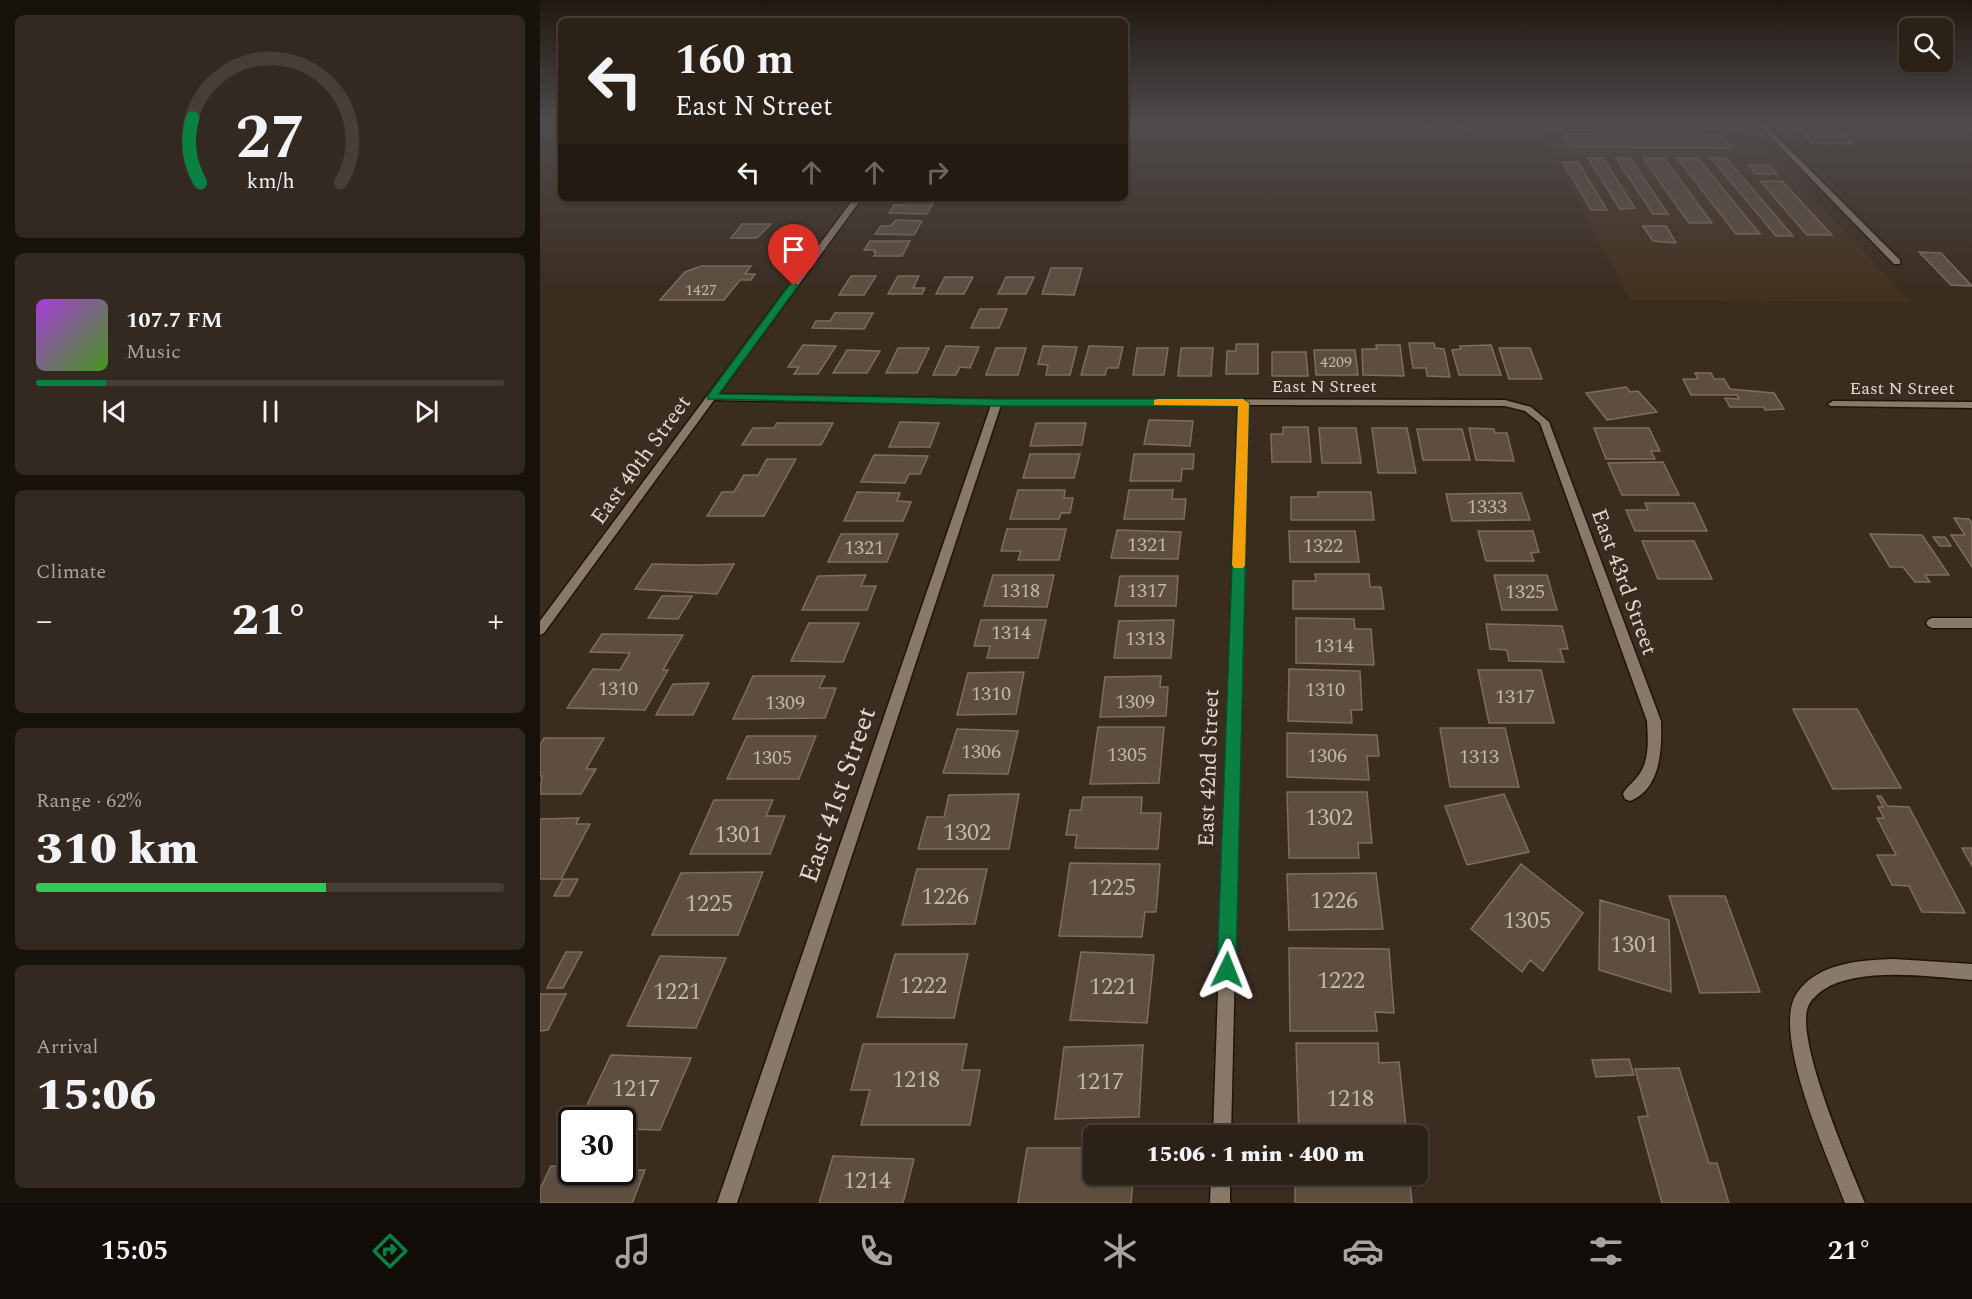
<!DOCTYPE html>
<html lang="en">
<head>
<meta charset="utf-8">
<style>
	body { margin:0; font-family:Spectral,serif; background:#342920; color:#f1f3f6; height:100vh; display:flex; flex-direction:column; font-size:22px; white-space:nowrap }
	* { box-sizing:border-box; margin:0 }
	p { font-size:20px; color:#a6a3a1 }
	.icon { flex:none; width:33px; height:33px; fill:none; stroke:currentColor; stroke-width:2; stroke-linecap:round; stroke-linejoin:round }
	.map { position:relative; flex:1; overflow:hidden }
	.drawer { display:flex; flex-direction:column; gap:15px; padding:15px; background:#18120d; width:540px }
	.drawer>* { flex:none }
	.top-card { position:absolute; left:18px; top:18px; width:570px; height:183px; border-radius:9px; box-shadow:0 2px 4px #0004,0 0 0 2px #483e36; background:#2c2117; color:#f1f3f6; overflow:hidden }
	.tools { position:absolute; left:1359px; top:18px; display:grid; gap:12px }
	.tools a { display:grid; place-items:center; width:54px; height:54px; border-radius:9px; background:#2c2117; box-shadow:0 2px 4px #0004,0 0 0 2px #483e36; font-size:30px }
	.speed { position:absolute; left:18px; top:1107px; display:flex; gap:12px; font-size:30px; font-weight:700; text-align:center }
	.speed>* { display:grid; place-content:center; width:78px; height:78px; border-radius:50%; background:#2c2117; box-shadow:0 2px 4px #0004,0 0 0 2px #483e36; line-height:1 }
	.speed .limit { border:3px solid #111; border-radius:9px; background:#fff; color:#111 }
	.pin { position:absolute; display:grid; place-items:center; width:51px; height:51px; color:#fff; margin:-62px -26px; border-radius:50% 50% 50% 0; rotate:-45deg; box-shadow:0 0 6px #0007 }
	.pin .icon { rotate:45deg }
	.me { position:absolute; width:66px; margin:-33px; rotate:2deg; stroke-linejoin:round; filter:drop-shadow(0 0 4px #0008) }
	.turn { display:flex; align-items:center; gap:21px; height:126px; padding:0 18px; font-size:27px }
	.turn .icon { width:78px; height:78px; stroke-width:2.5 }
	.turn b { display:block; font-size:42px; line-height:51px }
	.lanes { display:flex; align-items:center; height:57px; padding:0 18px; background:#0003; justify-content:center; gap:30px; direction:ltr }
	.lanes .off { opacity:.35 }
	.big { font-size:45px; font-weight:800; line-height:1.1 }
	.drawer .tile { flex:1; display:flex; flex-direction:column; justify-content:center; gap:9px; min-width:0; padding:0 21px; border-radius:9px; background:#342920 }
	.drawer .dial { align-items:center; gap:0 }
	.dial svg { height:156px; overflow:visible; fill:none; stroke:#483e36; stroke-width:7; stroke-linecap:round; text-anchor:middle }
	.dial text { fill:#f1f3f6; stroke:none }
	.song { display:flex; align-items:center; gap:18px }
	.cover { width:72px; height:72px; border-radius:9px; background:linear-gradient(135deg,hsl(280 70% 55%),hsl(100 70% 35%)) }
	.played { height:6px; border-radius:3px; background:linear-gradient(90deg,#0b8043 15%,#483e36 15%) }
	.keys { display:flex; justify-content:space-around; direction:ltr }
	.heat { display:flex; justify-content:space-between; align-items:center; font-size:33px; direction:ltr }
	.charge { height:9px; border-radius:4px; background:linear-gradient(90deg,#34c759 62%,#483e36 0) }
	.trip { position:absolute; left:543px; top:1125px; width:345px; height:60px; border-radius:9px; background:#2c2117; box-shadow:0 2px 4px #0004,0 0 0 2px #483e36; font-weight:800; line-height:60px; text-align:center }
	.menu { display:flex; height:96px; justify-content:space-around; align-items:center; background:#120d09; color:#a6a3a1 }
	.menu .icon { width:42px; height:42px }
	.menu .current { color:#0b8043 }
	.menu b { font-size:27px; color:#f1f3f6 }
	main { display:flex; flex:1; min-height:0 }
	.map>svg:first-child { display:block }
	.built { fill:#44311f }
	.building { fill:#5d4e40; stroke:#7e6e5f; stroke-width:1.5 }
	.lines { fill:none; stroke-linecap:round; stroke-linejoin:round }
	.minor-casing { stroke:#201408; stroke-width:3 }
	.minor { fill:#89796a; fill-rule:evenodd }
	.route { fill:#0b8043; stroke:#07532c; stroke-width:1.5 }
	.slow { fill:#f59e0b }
	.labels { text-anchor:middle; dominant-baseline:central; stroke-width:4.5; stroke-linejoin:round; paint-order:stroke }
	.far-number-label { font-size:16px; fill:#c0b6ac }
	.far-street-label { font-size:18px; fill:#e1d8d0; stroke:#3a2c1f }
	.number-label { font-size:20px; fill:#c0b6ac }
	.street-label { font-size:22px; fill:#e1d8d0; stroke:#3a2c1f }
	.near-number-label { font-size:24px; fill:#c0b6ac }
	.near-street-label { font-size:27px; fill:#e1d8d0; stroke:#3a2c1f }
</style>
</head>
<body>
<main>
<section class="drawer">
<div class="tile dial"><svg viewBox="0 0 100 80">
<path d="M14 69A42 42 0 1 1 86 69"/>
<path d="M14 69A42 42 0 0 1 10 36" stroke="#0b8043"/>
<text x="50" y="56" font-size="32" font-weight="700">27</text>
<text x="50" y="72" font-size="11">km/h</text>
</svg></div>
<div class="tile">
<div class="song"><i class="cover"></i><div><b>107.7 FM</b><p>Music</p></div></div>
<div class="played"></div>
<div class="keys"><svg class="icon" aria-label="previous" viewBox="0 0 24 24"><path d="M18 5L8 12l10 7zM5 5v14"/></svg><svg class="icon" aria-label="pause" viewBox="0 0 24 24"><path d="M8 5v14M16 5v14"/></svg><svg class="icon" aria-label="next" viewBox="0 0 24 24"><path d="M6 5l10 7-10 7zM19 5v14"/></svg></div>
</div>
<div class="tile"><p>Climate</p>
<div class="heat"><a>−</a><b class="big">21°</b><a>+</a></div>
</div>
<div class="tile"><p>Range · 62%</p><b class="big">310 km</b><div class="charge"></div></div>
<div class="tile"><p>Arrival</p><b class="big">15:06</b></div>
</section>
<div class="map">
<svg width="1432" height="1203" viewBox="0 0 1432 1203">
	<rect width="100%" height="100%" fill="#3a2c1f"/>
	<!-- built -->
	<path class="built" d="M998,124H1205L1371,302L1090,300Z"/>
	<!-- building -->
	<path class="building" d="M884,124L925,125L928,132H886Z
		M1254,124H1294L1313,144L1272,143Z
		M1023,134L1180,135L1191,148L1030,147Z
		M1048,158H1063L1095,208L1080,209Z
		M1076,158H1090L1128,214H1113Z
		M1103,158H1124L1172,223H1149Z
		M1137,158H1158L1220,234H1196Z
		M1171,158H1186L1253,236H1236Z
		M1023,162H1038L1067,210H1051Z
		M1209,165H1229L1237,174H1216Z
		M1220,181H1242L1292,235H1267Z
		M369,201H394L387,214L349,213L354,205H363Z
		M356,220L382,221L374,235L335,234L341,226H350Z
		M202,224H231L217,238H191Z
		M1103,226H1126L1136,243L1113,241Z
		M330,241H370L362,256H334L336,252H334L335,250H324Z
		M1379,252L1401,253L1432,286L1411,285Z
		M161,266H211L205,274H215L211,280H200L184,300H120L145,272Z
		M511,268H542L534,295L502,294Z
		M311,276H336L324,295H299Z
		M358,276H379L373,288H385L382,294H348Z
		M405,277H433L424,294H396Z
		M466,277H494L486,294H458Z
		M440,309H467L459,328H431Z
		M295,313H333L324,329L272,328L276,321H290Z
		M869,343H894L895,348L904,349L910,377L887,376L886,368H873Z
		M696,344H718V374H686L687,351H696Z
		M263,345L296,346L278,374H254L259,367H248Z
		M836,345H860L864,376L823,375L822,349H837Z
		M951,345L961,375H919L912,350L921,349L920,346Z
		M406,346L439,347L430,368L420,367L416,375H393Z
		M503,346L537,347L530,375H506L508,365L498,364Z
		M549,346L583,347L578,368H567L565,375H541Z
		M358,348H389L377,373H346Z
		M456,348H486L478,375H446Z
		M597,348H628L624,375H593Z
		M641,348H673L671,376H638Z
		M959,348H990L1002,379H969Z
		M307,350L340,351L327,373H293Z
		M774,350H815L818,375H776Z
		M732,352H766L768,376H732Z
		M1155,373H1171L1174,379H1184L1190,389L1234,393L1244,409L1225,410L1224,407H1190L1185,398L1199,399L1197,395H1151L1143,379H1158Z
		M1086,387L1090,392L1098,391L1117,412L1067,420L1046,393Z
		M609,420L653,421L650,446L604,444Z
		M360,422L399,423L390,447H349Z
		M237,423H293L281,445H202L213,428H234Z
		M496,423H546L542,445L490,446Z
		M743,427H768L771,462H732L731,434H743Z
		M779,428H816L821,463H782Z
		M832,428H867L876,473H838Z
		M929,428L954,429L955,433H967L974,461L936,460Z
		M1054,428H1109L1120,451H1111L1115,459H1066Z
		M877,429H922L930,460H883Z
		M490,454H540L534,478H483Z
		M594,454H654L653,469H642L641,481H590Z
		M334,455L388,456L380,474H369L365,483L321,482Z
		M227,459H256L224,516H167L182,492H194L204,475H218Z
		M1123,462L1139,495H1082L1068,463Z
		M478,490H525L524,498H533L530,513H521L519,519H470Z
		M589,490H633L632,499H646L644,519H584Z
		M317,492L360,493L357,501L371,502L363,521H304Z
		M778,492H831L834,520H751V497H778Z
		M981,493L990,520L912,521L906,494Z
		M1105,503H1154L1167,531H1095L1086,510H1108Z
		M1414,518L1429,519L1432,523V567L1411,535H1425Z
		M467,529H526L519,560H478L481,551H461Z
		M577,530L641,532L638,559L571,558Z
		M749,531H815L819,562H750Z
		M938,531H993L999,552L991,553L994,561H946Z
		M301,534H358L347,562H288Z
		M1330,534L1382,535L1409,575H1385L1390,582H1375L1363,567H1350Z
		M1393,537H1405L1411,546H1400Z
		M1102,541H1154L1172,579H1118Z
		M112,564L157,565L194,564L177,594L95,589Z
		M775,574H829L830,587H841L844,609H753V581H776Z
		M326,575L321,586H336L327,610H262L278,576Z
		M453,575H514L507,607L444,606Z
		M954,575H1007L1017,610H962Z
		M580,576H638L636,606H575Z
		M122,596H152L138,619L108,618Z
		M756,618L814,619L815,629H831L834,665L756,663Z
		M441,620H506L498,658H447L450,646H434Z
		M634,620L631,658H574L579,621Z
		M269,623H319L303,662L251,661Z
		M946,624L1022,626L1028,649H1020L1024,662L969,661L967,650L950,649Z
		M62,634L143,635L123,670H128L105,710L27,708L53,669L80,670L90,653L50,652Z
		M749,669L820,671L822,710H811L812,723L748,721Z
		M938,670H1001L1014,723H949Z
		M484,672L476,714L417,715L428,673Z
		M213,676H285L279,688H296L285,718L193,719Z
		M621,676L620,687H628L626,716L560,717L565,677Z
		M169,683L153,715H116L133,684Z
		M1253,709H1317L1361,788L1293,789Z
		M558,727H624L619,783L550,784Z
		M900,728H965L979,787H910Z
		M417,729L478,731L468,774L403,773Z
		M747,733L837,735L839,756H827L829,780L747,777Z
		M207,736H276L259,779H187Z
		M4,738H64L46,769H56L41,794H0L2,776H0V745Z
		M747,792H827L832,843H818L819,858H749Z
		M479,794L469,849H378L387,817H404L409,795Z
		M964,794L989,852L927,865L905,806Z
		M1337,796H1341L1347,806L1369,807L1425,913L1382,912L1369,886L1352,885L1337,855H1356L1337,818H1344L1338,807H1343Z
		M543,797H602L601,813H621L618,849L535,848L537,835H526L530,810H541Z
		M174,800H233L226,816H245L230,854H150Z
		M39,818L36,824H50L21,879H0V819Z
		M1422,848H1432V866Z
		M530,863L620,864L616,912H605L602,937L519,936Z
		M981,864L1043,913L1003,971L990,960L982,972L931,929Z
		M377,869H447L435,924L362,925Z
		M223,872L198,935H112L141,873Z
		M836,873L843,929L749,930L747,874Z
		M23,879H38L29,896H14Z
		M1129,896H1185L1220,992L1160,993Z
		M1060,900L1129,920L1131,992L1059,970Z
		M749,948L849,949L854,1013L835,1012L837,1031H750Z
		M26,952H42L23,988H7Z
		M541,952L614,955L607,1023L530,1020Z
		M355,954H428L414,1018L337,1017Z
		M120,956L186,958L156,1028L87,1026Z
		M0,994H26L8,1030L0,1031Z
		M756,1043H838L839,1063L859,1062L867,1136H759Z
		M323,1044H427L422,1070H440L430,1125H321L330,1090H311Z
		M603,1045L599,1117L515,1119L524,1047Z
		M71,1055L151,1058L120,1130L82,1129V1120H40Z
		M1089,1059L1094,1075L1056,1077L1052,1060Z
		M1139,1068L1169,1163H1177L1189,1203H1122L1098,1117L1108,1116L1095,1069Z
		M487,1148H554V1174H577V1181H593L591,1203H478Z
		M293,1156L374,1159L363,1203H279Z
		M11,1166L32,1167V1172L105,1170L92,1203H0V1189Z
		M755,1174H869L872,1203H755Z"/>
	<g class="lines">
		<defs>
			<path id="minor" d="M1218,124H1224L1360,260V264H1354Z
				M314,198H322L179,394L457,399L965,400L991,407L1009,422L1121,721C1122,749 1121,789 1090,801L1085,799L1083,794C1086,787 1093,783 1098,776C1110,761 1108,739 1107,721L1000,423L985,411L965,406L708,405L691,1136H673L698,405H461L197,1203H177L451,405L174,400L4,633L0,635V621Z
				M1293,401L1432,402V408L1290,406L1288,404Z
				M1392,618H1432V628H1392L1388,626L1386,623L1388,620Z
				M1354,959L1432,964V980C1390,977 1320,966 1283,990C1278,994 1270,1000 1268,1007C1255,1040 1310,1166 1325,1203H1305C1289,1159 1230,1033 1257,993C1277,963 1321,960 1354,959Z
				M671,1174H690V1203H670Z"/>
		</defs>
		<!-- minor casing -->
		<use href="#minor" class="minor-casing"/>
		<!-- minor -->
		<use href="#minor" class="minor"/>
	</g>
	<!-- sky -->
	<linearGradient id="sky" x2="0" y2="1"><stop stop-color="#201811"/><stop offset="0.42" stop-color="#4f4b4d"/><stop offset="1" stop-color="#4f4b4d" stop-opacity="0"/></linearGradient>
	<rect width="1432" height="292" fill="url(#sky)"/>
	<!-- route -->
	<path class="route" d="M254,283L258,286L179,394L457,399H703L709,403L696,970L693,977L687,979L680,977L677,970L698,406H457L168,399V395L250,284Z"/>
	<!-- slow -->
	<path class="slow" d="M618,399H703L709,403L705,565L703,568H694L692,565L698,406L614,405V400Z"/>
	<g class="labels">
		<!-- far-number labels -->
		<g class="far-number-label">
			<text x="161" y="290">1427</text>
			<text x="796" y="362">4209</text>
		</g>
		<!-- far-street labels -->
		<g class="far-street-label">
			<text x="784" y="386">East N Street</text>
			<text x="1362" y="388">East N Street</text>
		</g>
		<!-- number labels -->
		<g class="number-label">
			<text x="947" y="507">1333</text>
			<text x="607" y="545">1321</text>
			<text x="783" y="546">1322</text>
			<text x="324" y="548">1321</text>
			<text x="480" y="591">1318</text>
			<text x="607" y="591">1317</text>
			<text x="985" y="592">1325</text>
			<text x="471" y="633">1314</text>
			<text x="605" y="639">1313</text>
			<text x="794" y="646">1314</text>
			<text x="78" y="689">1310</text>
			<text x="785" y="690">1310</text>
			<text x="451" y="694">1310</text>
			<text x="975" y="697">1317</text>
			<text x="595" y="702">1309</text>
			<text x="245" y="703">1309</text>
			<text x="441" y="752">1306</text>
			<text x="587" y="755">1305</text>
			<text x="787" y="756">1306</text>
			<text x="939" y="757">1313</text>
			<text x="232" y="758">1305</text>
		</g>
		<!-- street labels -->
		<g class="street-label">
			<text transform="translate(101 460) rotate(-54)">East 40th Street</text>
			<text transform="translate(1084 582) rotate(70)">East 43rd Street</text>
			<text transform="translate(669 768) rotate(-88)">East 42nd Street</text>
		</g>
		<!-- near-number labels -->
		<g class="near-number-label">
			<text x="789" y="818">1302</text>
			<text x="427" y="833">1302</text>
			<text x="198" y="835">1301</text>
			<text x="572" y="888">1225</text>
			<text x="405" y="897">1226</text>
			<text x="794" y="901">1226</text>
			<text x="169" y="904">1225</text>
			<text x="987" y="921">1305</text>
			<text x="1094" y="945">1301</text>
			<text x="801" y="981">1222</text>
			<text x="383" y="986">1222</text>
			<text x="573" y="987">1221</text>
			<text x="137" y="992">1221</text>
			<text x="376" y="1080">1218</text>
			<text x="560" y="1082">1217</text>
			<text x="96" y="1089">1217</text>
			<text x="810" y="1099">1218</text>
			<text x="327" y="1181">1214</text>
		</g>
		<!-- near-street labels -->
		<g class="near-street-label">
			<text transform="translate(298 795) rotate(-71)">East 41st Street</text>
		</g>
	</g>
</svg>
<div class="tools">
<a><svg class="icon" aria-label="search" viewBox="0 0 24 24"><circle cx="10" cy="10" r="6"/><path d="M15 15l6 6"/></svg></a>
</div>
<div class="speed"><div class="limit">30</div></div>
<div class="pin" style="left:254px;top:286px;background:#d93025"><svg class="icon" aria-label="arrive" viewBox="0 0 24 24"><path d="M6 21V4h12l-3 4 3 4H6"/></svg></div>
<svg class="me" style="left:687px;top:970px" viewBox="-20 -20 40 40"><path d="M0-17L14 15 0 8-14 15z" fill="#0b8043" stroke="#fff" stroke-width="4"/></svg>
<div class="trip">15:06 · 1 min · 400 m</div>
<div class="top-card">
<div class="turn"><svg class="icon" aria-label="left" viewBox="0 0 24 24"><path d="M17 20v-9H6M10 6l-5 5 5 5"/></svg><div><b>160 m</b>East N Street</div></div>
<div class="lanes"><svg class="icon" aria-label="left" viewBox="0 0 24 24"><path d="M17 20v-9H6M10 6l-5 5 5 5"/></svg><svg class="icon off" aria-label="ahead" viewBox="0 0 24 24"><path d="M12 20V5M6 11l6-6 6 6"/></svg><svg class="icon off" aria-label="ahead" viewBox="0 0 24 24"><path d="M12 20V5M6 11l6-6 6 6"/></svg><svg class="icon off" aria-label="right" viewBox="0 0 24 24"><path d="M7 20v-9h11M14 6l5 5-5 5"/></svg></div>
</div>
</div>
</main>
<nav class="menu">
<b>15:05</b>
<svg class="icon current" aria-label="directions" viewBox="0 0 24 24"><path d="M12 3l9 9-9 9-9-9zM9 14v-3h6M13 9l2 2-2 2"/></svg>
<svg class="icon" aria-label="music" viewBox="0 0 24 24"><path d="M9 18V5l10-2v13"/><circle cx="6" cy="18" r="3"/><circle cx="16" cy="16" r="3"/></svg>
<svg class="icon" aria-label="phone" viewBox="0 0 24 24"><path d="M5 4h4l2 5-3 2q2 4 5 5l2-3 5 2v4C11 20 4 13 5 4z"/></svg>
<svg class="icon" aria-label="climate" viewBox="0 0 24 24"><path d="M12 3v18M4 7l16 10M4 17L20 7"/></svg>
<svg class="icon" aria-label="car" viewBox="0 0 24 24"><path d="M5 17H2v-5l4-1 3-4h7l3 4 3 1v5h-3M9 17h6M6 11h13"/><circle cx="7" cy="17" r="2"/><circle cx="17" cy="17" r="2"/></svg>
<svg class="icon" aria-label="filters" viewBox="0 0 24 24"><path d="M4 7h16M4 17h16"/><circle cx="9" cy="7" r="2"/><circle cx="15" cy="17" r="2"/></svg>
<b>21°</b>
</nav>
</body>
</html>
